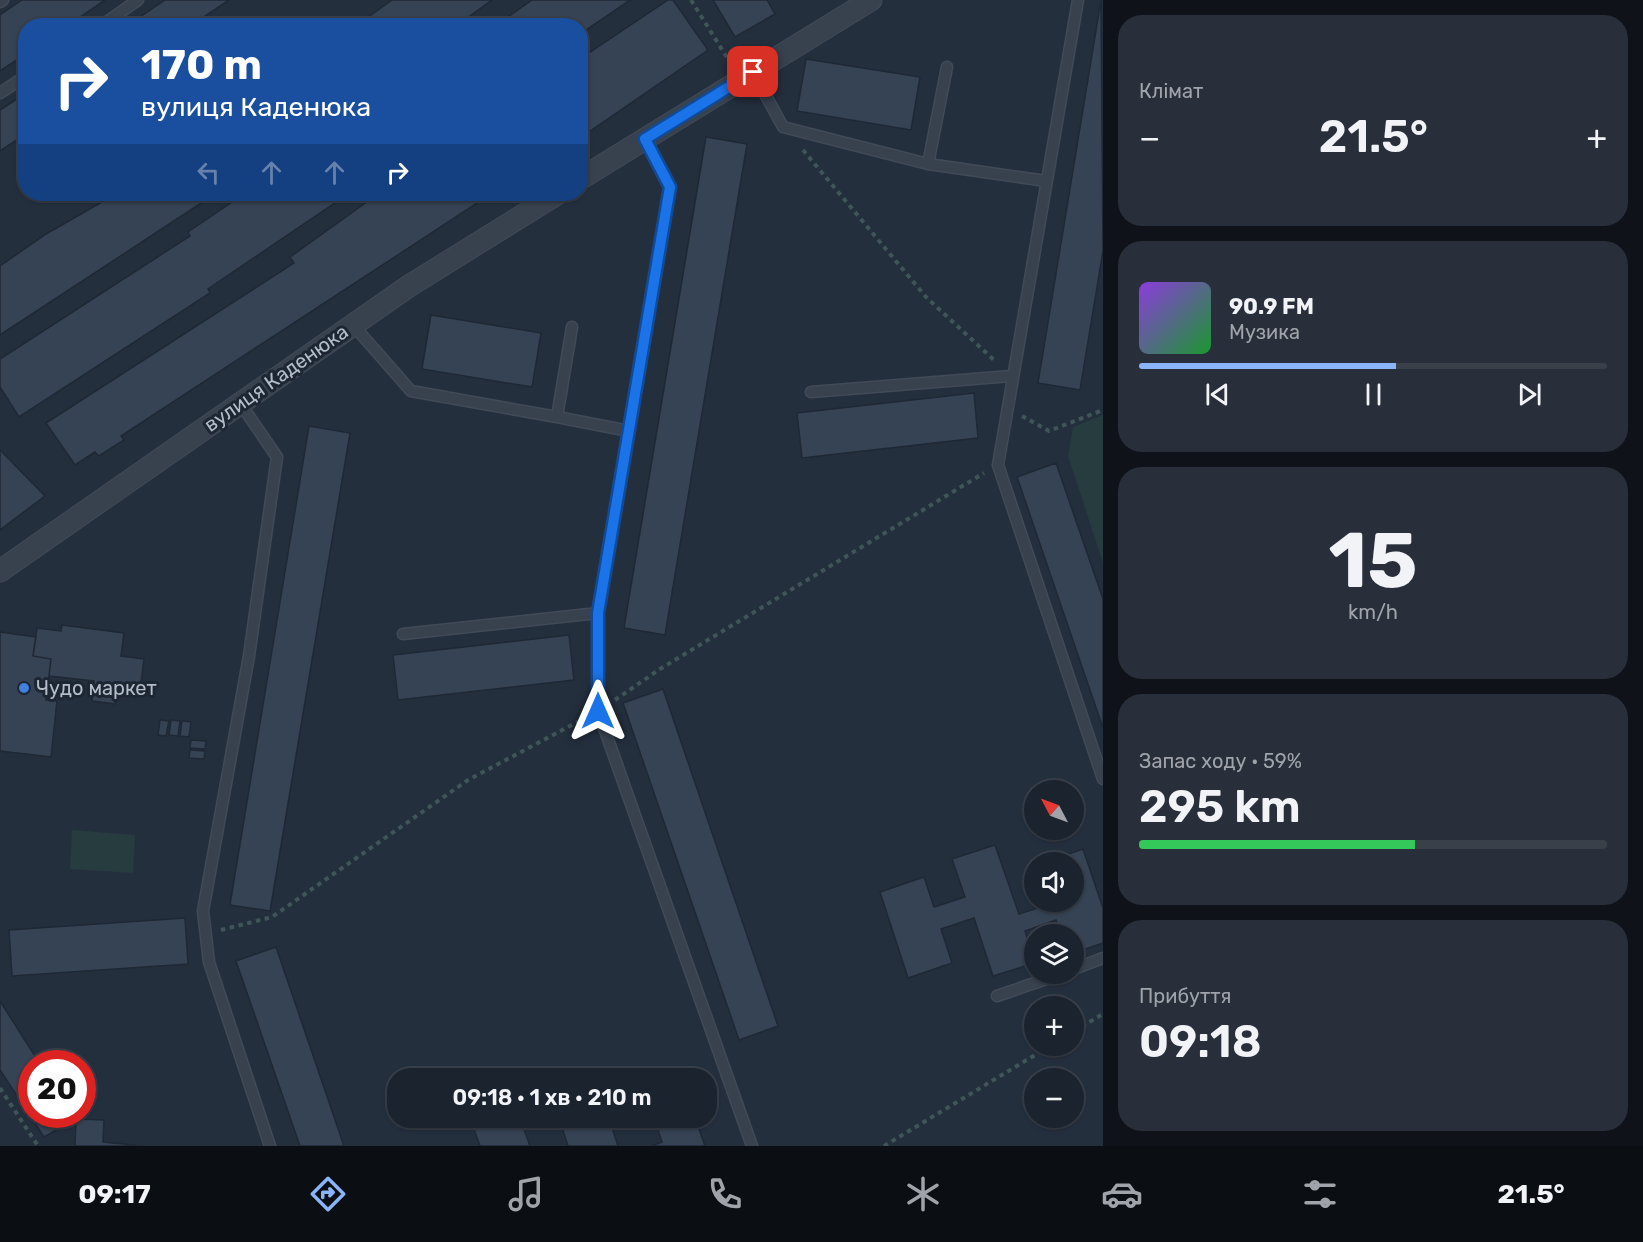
<!DOCTYPE html>
<html lang="uk">
<head>
<meta charset="utf-8">
<style>
	body { margin:0; font-family:Rubik,sans-serif; background:#282f3a; color:#f1f3f6; height:100vh; display:flex; flex-direction:column; font-size:22px; white-space:nowrap }
	* { box-sizing:border-box; margin:0 }
	p { font-size:20px; color:#a0a4aa }
	.icon { flex:none; width:33px; height:33px; fill:none; stroke:currentColor; stroke-width:2; stroke-linecap:round; stroke-linejoin:round }
	.map { position:relative; flex:1; overflow:hidden }
	.panel { display:flex; flex-direction:column; gap:15px; padding:15px; background:#0f1319; width:540px }
	.panel>* { flex:none }
	.banner { position:absolute; left:18px; top:18px; width:570px; height:183px; border-radius:24px; box-shadow:0 2px 4px #0004,0 0 0 2px #39404a; background:#1a4fa0; color:#fff; overflow:hidden }
	.needle { width:39px; rotate:311deg }
	.tools { position:absolute; left:1024px; top:780px; display:grid; gap:12px }
	.tools a { display:grid; place-items:center; width:60px; height:60px; border-radius:50%; background:#1b232e; box-shadow:0 2px 4px #0004,0 0 0 2px #39404a; font-size:30px }
	.speed { position:absolute; left:18px; top:1050px; display:flex; gap:12px; font-size:30px; font-weight:700; text-align:center }
	.speed>* { display:grid; place-content:center; width:78px; height:78px; border-radius:50%; background:#1b232e; box-shadow:0 2px 4px #0004,0 0 0 2px #39404a; line-height:1 }
	.speed .limit { border:9px solid #d22; background:#fff; color:#111 }
	.pin { position:absolute; display:grid; place-items:center; width:51px; height:51px; color:#fff; margin:-26px; border-radius:12px; box-shadow:0 3px 9px #0006 }
	.me { position:absolute; width:66px; margin:-33px; rotate:0deg; stroke-linejoin:round; filter:drop-shadow(0 0 4px #0008) }
	.turn { display:flex; align-items:center; gap:21px; height:126px; padding:0 24px; font-size:27px }
	.turn .icon { width:78px; height:78px; stroke-width:2.5 }
	.turn b { display:block; font-size:42px; line-height:51px }
	.lanes { display:flex; align-items:center; height:57px; padding:0 24px; background:#0003; justify-content:center; gap:30px; direction:ltr }
	.lanes .off { opacity:.35 }
	.big { font-size:45px; font-weight:600; line-height:1.1 }
	.panel .widget { flex:1; display:flex; flex-direction:column; justify-content:center; gap:9px; min-width:0; padding:0 21px; border-radius:24px; background:#282f3a }
	.panel .dial { align-items:center; gap:0 }
	.dial b { font-size:78px; line-height:1 }
	.song { display:flex; align-items:center; gap:18px }
	.cover { width:72px; height:72px; border-radius:9px; background:linear-gradient(135deg,hsl(270 70% 55%),hsl(130 70% 35%)) }
	.played { height:6px; border-radius:3px; background:linear-gradient(90deg,#8ab4f8 55%,#39404a 55%) }
	.keys { display:flex; justify-content:space-around; direction:ltr }
	.heat { display:flex; justify-content:space-between; align-items:center; font-size:33px; direction:ltr }
	.charge { height:9px; border-radius:4px; background:linear-gradient(90deg,#34c759 59%,#39404a 0) }
	.trip { position:absolute; left:387px; top:1068px; width:330px; height:60px; border-radius:24px; background:#1b232e; box-shadow:0 2px 4px #0004,0 0 0 2px #39404a; font-weight:600; line-height:60px; text-align:center }
	.menu { display:flex; height:96px; justify-content:space-around; align-items:center; background:#0b0e12; color:#a0a4aa }
	.menu .icon { width:42px; height:42px }
	.menu .selected { color:#8ab4f8 }
	.menu b { font-size:27px; color:#f1f3f6 }
	main { display:flex; flex:1; min-height:0 }
	.map>svg:first-child { display:block }
	.green { fill:#263c3f }
	.building { fill:#364354; stroke:#1f2835; stroke-width:1.5 }
	.lines { fill:none; stroke-linecap:round; stroke-linejoin:round }
	.lane-casing { stroke:#414a57; stroke-width:13 }
	.street-casing { stroke:#414a57; stroke-width:23 }
	.path { stroke:#3f5557; stroke-width:4; stroke-dasharray:4.5 4.5; stroke-linecap:butt }
	.lane { stroke:#38414e; stroke-width:10 }
	.street { stroke:#38414e; stroke-width:21 }
	.route-casing { stroke:#114b97; stroke-width:15 }
	.route { stroke:#1a73e8; stroke-width:10 }
	.shop-dot { fill:#3f7fe0; stroke:#1d2633; stroke-width:2 }
	.labels { text-anchor:middle; dominant-baseline:central; stroke-width:6; stroke-linejoin:round; paint-order:stroke }
	.street-label { font-size:20px; fill:#b4bcc9; stroke:#1d2633 }
	.poi-label { font-size:20px; fill:#b4bcc9; stroke:#1d2633; text-anchor:start }
</style>
</head>
<body>
<main>
<div class="map">
<svg width="1103" height="1146" viewBox="0 0 1103 1146">
	<rect width="100%" height="100%" fill="#242f3e"/>
	<!-- green -->
	<path class="green" d="M1103,415V563L1068,456L1073,427Z
		M72,830L135,835L133,873L70,869Z"/>
	<!-- building -->
	<path class="building" d="M22,0H105L67,26H26V54L0,71V15Z
		M165,0H229L190,26H127Z
		M392,0H492L456,26H356Z
		M532,0H630L580,34V26H495Z
		M668,0H673L708,50L580,138V59Z
		M713,0H767L775,14L735,37Z
		M1101,0L1103,251L1080,390L1038,383Z
		M806,59L920,77L911,130L797,111Z
		M26,93V134L0,151V110Z
		M706,137L747,144L665,635L624,628Z
		M116,194H215L0,335V266L46,234Z
		M244,194H348L208,289L210,293L19,417L0,387V359L190,236L188,232Z
		M378,194H491L121,436L124,440L99,456L95,452L75,465L46,423L294,263L290,257Z
		M431,315L541,333L532,387L422,369Z
		M974,393L978,438L802,458L797,413Z
		M309,426L350,433L270,911L230,905Z
		M0,450L45,496L0,530Z
		M1056,463L1103,599V728L1017,477Z
		M62,625L124,633L121,656L144,659L140,691L117,688L115,704L92,701L94,681L49,676L51,659L33,656L37,628L61,631Z
		M0,632L36,637L33,656L51,659L46,700L57,701L51,757L0,751Z
		M569,635L574,680L398,700L393,655Z
		M663,689L778,1026L739,1040L623,703Z
		M160,720L169,721L166,736L158,735Z
		M171,720L180,721L178,736L169,735Z
		M182,721L191,722L189,737L180,736Z
		M191,740L206,741L205,749L190,748Z
		M190,750L205,751L204,759L189,758Z
		M995,845L1019,914L1050,904L1049,902H1074V862H1045L1083,849L1103,908V943L1074,953V934H1061L1056,920L1025,931L1035,963L993,976L974,918L941,929L952,963L908,978L880,892L924,877L934,907L965,897L952,859Z
		M185,918L188,964L12,976L9,930Z
		M276,947L344,1146H300L236,961Z
		M0,1001L40,1064H32V1114H73L76,1119L44,1137L0,1070Z
		M470,1118H520L530,1146H480Z
		M559,1118H609L618,1146H568Z
		M654,1118H695L705,1146H651L662,1142Z
		M76,1119L104,1120L103,1142L144,1146H75Z"/>
	<g class="lines">
		<defs>
			<path id="lane" d="M1078,0L998,465L1103,779
				M0,2L3,0
				M101,26L138,0
				M947,67L928,164L1046,181
				M753,72L783,127L928,164
				M0,93L26,76
				M645,139L670,187L598,613V711L752,1146
				M353,325L411,391L557,417
				M572,327L557,417L629,431
				M811,392L1011,376
				M240,403L277,457L249,656L203,911L209,962L270,1146
				M403,634L598,613
				M1074,969L1103,958
				M997,996L1061,974"/>
			<path id="street" d="M580,179L871,0
				M0,571L409,286L557,194"/>
		</defs>
		<!-- lane casing -->
		<use href="#lane" class="lane-casing"/>
		<!-- street casing -->
		<use href="#street" class="street-casing"/>
		<!-- path -->
		<path class="path" d="M691,0L731,64
			M803,150L926,297L995,361
			M1022,416L1049,431L1103,410
			M615,700L660,669L984,473
			M221,930L272,917L468,780L585,718
			M1074,1031L1103,1014
			M0,1088L38,1146
			M884,1146L1050,1046"/>
		<!-- lane -->
		<use href="#lane" class="lane"/>
		<!-- street -->
		<use href="#street" class="street"/>
	</g>
	<g class="lines">
		<defs>
			<path id="route" d="M598,711V613L670,187L645,139L753,72"/>
		</defs>
		<!-- route casing -->
		<use href="#route" class="route-casing"/>
		<!-- route -->
		<use href="#route" class="route"/>
	</g>
	<!-- markers -->
	<circle class="shop-dot" cx="24" cy="688" r="6"/>
	<g class="labels">
		<!-- street labels -->
		<g class="street-label">
			<text transform="translate(276 378) rotate(-35)">вулиця Каденюка</text>
		</g>
		<!-- poi labels -->
		<g class="poi-label">
			<text x="36" y="688">Чудо маркет</text>
		</g>
	</g>
</svg>
<div class="tools">
<a><svg class="needle" viewBox="-14 -14 28 28"><path d="M0-13l5 13h-10z" fill="#e53935"/><path d="M0 13l5-13h-10z" fill="#a0a4aa"/></svg></a>
<a><svg class="icon" aria-label="sound" viewBox="0 0 24 24"><path d="M4 9h4l5-4v14l-5-4H4zM17 9q2 3 0 6"/></svg></a>
<a><svg class="icon" aria-label="layers" viewBox="0 0 24 24"><path d="M12 4l9 5-9 5-9-5zM3 14l9 5 9-5"/></svg></a>
<a>+</a>
<a>−</a>
</div>
<div class="speed"><div class="limit">20</div></div>
<div class="pin" style="left:753px;top:72px;background:#d93025"><svg class="icon" aria-label="arrive" viewBox="0 0 24 24"><path d="M6 21V4h12l-3 4 3 4H6"/></svg></div>
<svg class="me" style="left:598px;top:711px" viewBox="-20 -20 40 40"><path d="M0-17L14 15 0 8-14 15z" fill="#1a73e8" stroke="#fff" stroke-width="4"/></svg>
<div class="trip">09:18 · 1 хв · 210 m</div>
<div class="banner">
<div class="turn"><svg class="icon" aria-label="right" viewBox="0 0 24 24"><path d="M7 20v-9h11M14 6l5 5-5 5"/></svg><div><b>170 m</b>вулиця Каденюка</div></div>
<div class="lanes"><svg class="icon off" aria-label="left" viewBox="0 0 24 24"><path d="M17 20v-9H6M10 6l-5 5 5 5"/></svg><svg class="icon off" aria-label="ahead" viewBox="0 0 24 24"><path d="M12 20V5M6 11l6-6 6 6"/></svg><svg class="icon off" aria-label="ahead" viewBox="0 0 24 24"><path d="M12 20V5M6 11l6-6 6 6"/></svg><svg class="icon" aria-label="right" viewBox="0 0 24 24"><path d="M7 20v-9h11M14 6l5 5-5 5"/></svg></div>
</div>
</div>
<section class="panel">
<div class="widget"><p>Клімат</p>
<div class="heat"><a>−</a><b class="big">21.5°</b><a>+</a></div>
</div>
<div class="widget">
<div class="song"><i class="cover"></i><div><b>90.9 FM</b><p>Музика</p></div></div>
<div class="played"></div>
<div class="keys"><svg class="icon" aria-label="previous" viewBox="0 0 24 24"><path d="M18 5L8 12l10 7zM5 5v14"/></svg><svg class="icon" aria-label="pause" viewBox="0 0 24 24"><path d="M8 5v14M16 5v14"/></svg><svg class="icon" aria-label="next" viewBox="0 0 24 24"><path d="M6 5l10 7-10 7zM19 5v14"/></svg></div>
</div>
<div class="widget dial"><b>15</b><p>km/h</p></div>
<div class="widget"><p>Запас ходу · 59%</p><b class="big">295 km</b><div class="charge"></div></div>
<div class="widget"><p>Прибуття</p><b class="big">09:18</b></div>
</section>
</main>
<nav class="menu">
<b>09:17</b>
<svg class="icon selected" aria-label="directions" viewBox="0 0 24 24"><path d="M12 3l9 9-9 9-9-9zM9 14v-3h6M13 9l2 2-2 2"/></svg>
<svg class="icon" aria-label="music" viewBox="0 0 24 24"><path d="M9 18V5l10-2v13"/><circle cx="6" cy="18" r="3"/><circle cx="16" cy="16" r="3"/></svg>
<svg class="icon" aria-label="phone" viewBox="0 0 24 24"><path d="M5 4h4l2 5-3 2q2 4 5 5l2-3 5 2v4C11 20 4 13 5 4z"/></svg>
<svg class="icon" aria-label="climate" viewBox="0 0 24 24"><path d="M12 3v18M4 7l16 10M4 17L20 7"/></svg>
<svg class="icon" aria-label="car" viewBox="0 0 24 24"><path d="M5 17H2v-5l4-1 3-4h7l3 4 3 1v5h-3M9 17h6M6 11h13"/><circle cx="7" cy="17" r="2"/><circle cx="17" cy="17" r="2"/></svg>
<svg class="icon" aria-label="filters" viewBox="0 0 24 24"><path d="M4 7h16M4 17h16"/><circle cx="9" cy="7" r="2"/><circle cx="15" cy="17" r="2"/></svg>
<b>21.5°</b>
</nav>
</body>
</html>
